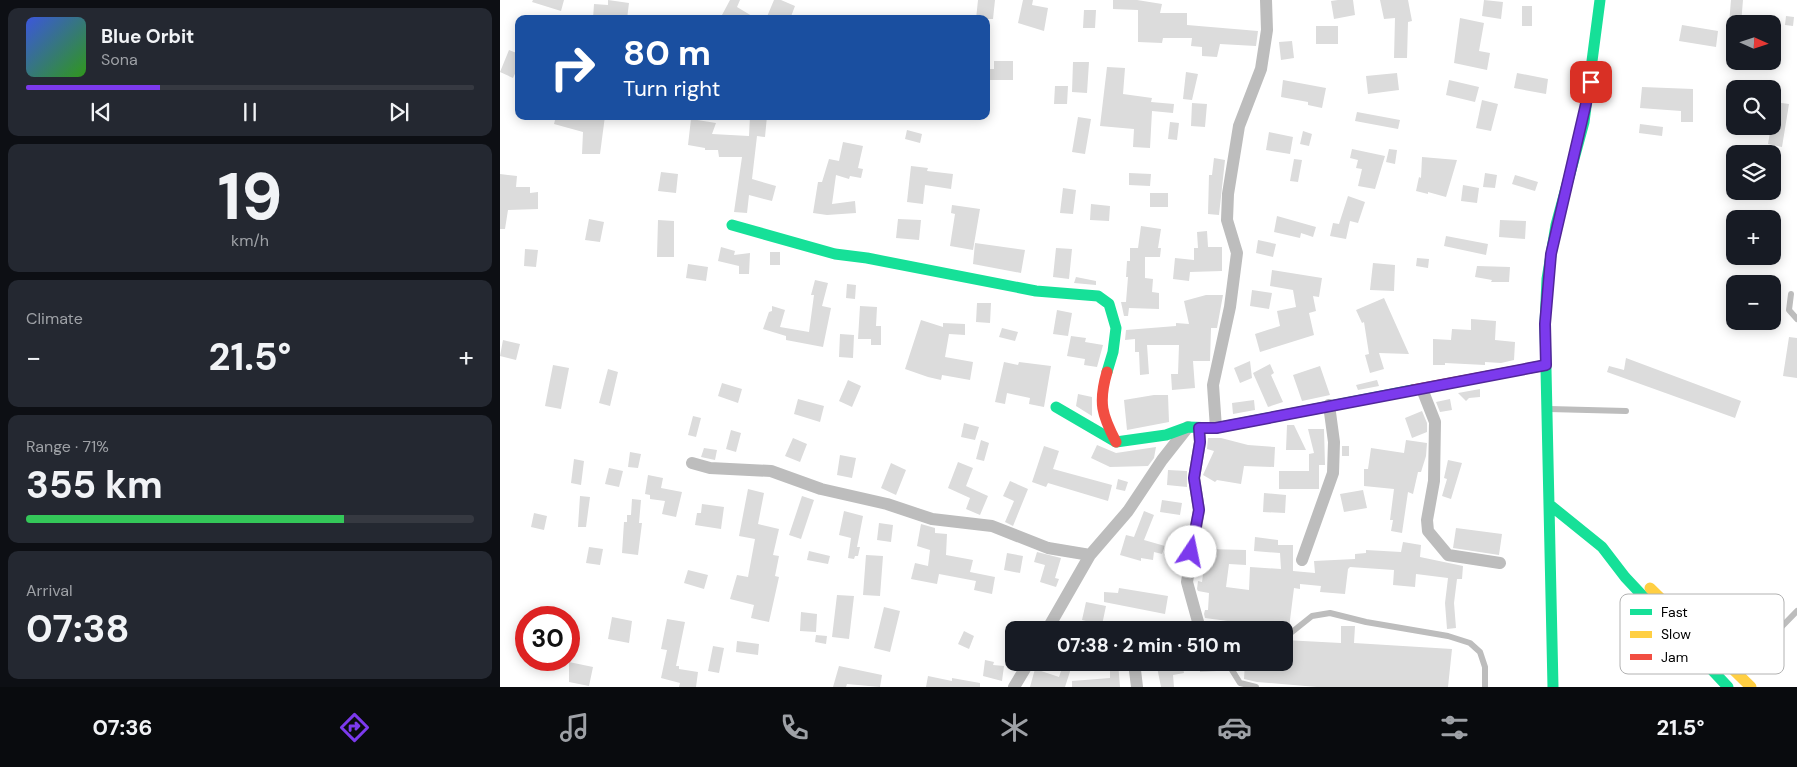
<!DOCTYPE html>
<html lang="en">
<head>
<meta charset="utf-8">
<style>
	body { margin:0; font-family:"DM Sans",sans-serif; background:#242831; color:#f1f3f6; height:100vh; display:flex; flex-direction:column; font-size:19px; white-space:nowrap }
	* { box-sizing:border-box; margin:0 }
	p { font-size:16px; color:#9ea1a6 }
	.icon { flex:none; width:28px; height:28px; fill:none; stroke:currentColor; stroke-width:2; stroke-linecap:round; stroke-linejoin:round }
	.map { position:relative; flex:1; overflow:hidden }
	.side { display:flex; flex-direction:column; gap:8px; padding:8px; background:#0d0f14; width:500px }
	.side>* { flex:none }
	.top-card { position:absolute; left:15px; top:15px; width:475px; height:105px; border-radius:10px; box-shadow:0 2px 12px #0003; background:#1a4fa0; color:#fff; overflow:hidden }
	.needle { width:32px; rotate:93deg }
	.fabs { position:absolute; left:1226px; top:15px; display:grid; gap:10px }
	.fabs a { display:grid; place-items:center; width:55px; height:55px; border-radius:10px; background:#171b24; box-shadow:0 2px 12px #0003; font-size:25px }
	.speed { position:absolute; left:15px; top:606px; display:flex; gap:10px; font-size:25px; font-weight:700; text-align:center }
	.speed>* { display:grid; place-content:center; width:65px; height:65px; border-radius:50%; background:#171b24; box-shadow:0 2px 12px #0003; line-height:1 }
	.speed .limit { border:8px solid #d22; background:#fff; color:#111 }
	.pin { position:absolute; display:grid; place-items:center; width:42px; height:42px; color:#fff; margin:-21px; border-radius:10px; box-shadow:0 2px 8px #0006 }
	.me { position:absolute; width:55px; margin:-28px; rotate:11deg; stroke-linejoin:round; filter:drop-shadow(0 0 4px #0008) }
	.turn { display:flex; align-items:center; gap:18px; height:105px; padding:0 25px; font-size:22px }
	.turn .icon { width:65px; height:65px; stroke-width:2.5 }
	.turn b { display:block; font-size:35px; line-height:42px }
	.big { font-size:38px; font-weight:700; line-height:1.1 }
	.side .widget { flex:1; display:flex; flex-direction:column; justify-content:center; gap:8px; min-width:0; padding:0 18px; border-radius:10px; background:#242831 }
	.side .dial { align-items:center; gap:0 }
	.dial b { font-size:65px; line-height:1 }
	.song { display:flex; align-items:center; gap:15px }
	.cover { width:60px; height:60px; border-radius:8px; background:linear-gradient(135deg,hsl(230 70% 55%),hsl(110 70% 35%)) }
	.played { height:5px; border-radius:2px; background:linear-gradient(90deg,#7c3aed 30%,#363941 30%) }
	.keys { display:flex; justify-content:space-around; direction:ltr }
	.heat { display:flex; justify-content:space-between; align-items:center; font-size:28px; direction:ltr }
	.charge { height:8px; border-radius:4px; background:linear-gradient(90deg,#34c759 71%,#363941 0) }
	.trip { position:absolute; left:505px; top:621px; width:288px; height:50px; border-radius:10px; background:#171b24; box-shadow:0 2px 12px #0003; font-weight:700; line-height:50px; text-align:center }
	.tab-bar { display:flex; height:80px; justify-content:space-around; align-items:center; background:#090b0e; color:#9ea1a6 }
	.tab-bar .icon { width:35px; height:35px }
	.tab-bar .current { color:#7c3aed }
	.tab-bar b { font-size:22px; color:#f1f3f6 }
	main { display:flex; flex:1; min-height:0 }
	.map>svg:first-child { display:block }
	.building { fill:#dcdcdc }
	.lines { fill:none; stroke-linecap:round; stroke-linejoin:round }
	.lane { stroke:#bdbdbd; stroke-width:6 }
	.street { stroke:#bdbdbd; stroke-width:12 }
	.fast { stroke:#16e098; stroke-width:11 }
	.slow { stroke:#ffcf43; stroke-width:11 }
	.jam { stroke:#f24e42; stroke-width:11 }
	.route-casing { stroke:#51269a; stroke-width:12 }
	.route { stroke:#7c3aed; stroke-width:9 }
	.key { fill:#fff; stroke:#b2b2b2; stroke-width:1 }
	.key-label { font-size:14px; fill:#000 }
</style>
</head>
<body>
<main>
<section class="side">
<div class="widget">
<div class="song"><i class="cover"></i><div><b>Blue Orbit</b><p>Sona</p></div></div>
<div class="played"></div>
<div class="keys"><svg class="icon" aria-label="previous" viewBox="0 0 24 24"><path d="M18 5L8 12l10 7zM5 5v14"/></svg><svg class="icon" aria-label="pause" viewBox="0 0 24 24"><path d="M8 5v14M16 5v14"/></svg><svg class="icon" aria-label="next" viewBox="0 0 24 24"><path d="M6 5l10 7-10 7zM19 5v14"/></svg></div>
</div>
<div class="widget dial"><b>19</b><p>km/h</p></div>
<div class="widget"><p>Climate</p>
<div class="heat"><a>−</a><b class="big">21.5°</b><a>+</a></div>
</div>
<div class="widget"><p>Range · 71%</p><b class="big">355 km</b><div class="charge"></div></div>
<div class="widget"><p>Arrival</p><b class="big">07:38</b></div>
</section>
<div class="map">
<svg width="1297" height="687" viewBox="0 0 1297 687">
	<rect width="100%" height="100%" fill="#fff"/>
	<!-- building -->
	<path class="building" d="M33,0H64L61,11L32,2Z
		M108,0L129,3L127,19H93L94,4L108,5Z
		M230,0H240L237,7L257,19H230L222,15Z
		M274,0H281L295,6L290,19H266Z
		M478,0H495L493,19H476Z
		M523,0H533L532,5L548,8L544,31L518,23Z
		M613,0H637L662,4L660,13H687V25L758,31L756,46L720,44L717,57L702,56V47L691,46L692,38H663L662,43L638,42V10L613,9Z
		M838,0H853L855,15L834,19L831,1Z
		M880,0H908L912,21L908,22L907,58H894L895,18L884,19Z
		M984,0L1003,2L1001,19L982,16Z
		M1231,0H1243L1241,24H1229Z
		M1022,6H1032V26H1022Z
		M584,10H596L595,28H583Z
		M1286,16L1294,17L1293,26L1285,25Z
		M960,18L984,23L979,51L990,53L987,70L954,63Z
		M1182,25L1218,31L1216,47L1179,41Z
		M816,26H838V44H816Z
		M792,41L794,58L781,60L779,42Z
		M9,50L19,54V65L13,78L0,72Z
		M494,61H513V80H486V69H494Z
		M573,62H589L587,93L572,92Z
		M607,67L625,68L623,94L652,98L651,102L674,104L673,113L652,111L650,148L633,147L634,129L600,126Z
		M686,72L698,74L692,100L683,99Z
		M897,73L899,90L868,94L866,76Z
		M1017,73L1048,79L1046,94L1014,88Z
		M783,80L826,88L822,108L808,105V102L781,97Z
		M949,80L979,87L975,102L946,95Z
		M555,86H568L567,104H554Z
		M1142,87L1193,89V122H1181V111L1140,108Z
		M982,100L998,104L991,131L976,128Z
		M1275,102L1289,104L1282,147L1268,144Z
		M692,103L707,104L705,127L691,126Z
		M857,112L900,120L898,129L855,121Z
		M56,116H105L100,154H82L83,132L54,124Z
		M250,116H267L265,137L257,136L252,179L276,186L272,201L249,195L247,213L234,212L242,157H219L218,150H205V148L188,145L191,119L216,123L212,134L249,136Z
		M578,117L591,119L585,154L572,152Z
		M670,122L679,123L677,140L668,139Z
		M1140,124L1163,127L1162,136L1139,133Z
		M407,130L422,134L420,143L405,139Z
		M803,131L812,134L809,146L800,144Z
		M769,132L793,137L790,154L766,150Z
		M343,142L363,146L358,168L363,169L361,178L350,176L349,179L336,175L332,204L355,201L356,213L327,215L313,213L318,182H322L329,159L339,161Z
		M852,149L885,156L875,189L858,186L862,169L856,168L858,160L850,158Z
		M889,149L897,150L895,164L886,162Z
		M922,157L957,160L946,197L928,192V194L916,191L919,177L921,178Z
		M714,158L725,160L719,215L708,214L709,175H712Z
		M794,159L802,160L798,182L790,181Z
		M411,166L428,168L427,171L453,174L451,189L425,185L423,204L407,202Z
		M161,172L178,174L176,193L158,191Z
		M629,173L651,174L650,186L629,185Z
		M985,173L997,175L995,188L983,187Z
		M0,174L17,176L16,187H30V193L38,192V209L8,210L5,229H0Z
		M1015,175L1038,182L1035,191L1012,184Z
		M963,185L979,188L977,203L961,201Z
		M563,188L576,190L573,214L560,213Z
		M650,193H668V207H650Z
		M848,196L865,202L858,223L850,221L846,239L830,236L833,223L839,224Z
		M591,204L610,206L609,221L590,220Z
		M452,205L480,209L473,250L450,246L455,214L451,213Z
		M777,216L816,227L813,237L801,233L800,238L774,232Z
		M89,219L104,222L100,242L85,240Z
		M398,219L421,220L419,240L396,238Z
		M158,220L174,221V257H157Z
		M1000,220L1026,221L1025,239L999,237Z
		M641,226L661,229L658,248H661L660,257H645V278L653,279L652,292L659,293V309L629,308L628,316H624L621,302H626L628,277H626L627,261H630V248H638Z
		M707,231L708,247H722V271L690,272L689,281L673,279L675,258L694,260V248H698L697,232Z
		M946,236L988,244L986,255L944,246Z
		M758,240L776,244L773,257L756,253Z
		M475,243L525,250L521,273L473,264Z
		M221,247L235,251L234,255L250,253L249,274H239V266L218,261Z
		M556,248L572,249L569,279L553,277Z
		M25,249L38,250L36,267L24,266Z
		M270,252H280V265H270Z
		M917,258L929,259L928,268L916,266Z
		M873,263L895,265L894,291L870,290Z
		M188,264L208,267L206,281L186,278Z
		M977,266L1010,267L1009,282H991L992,280L975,277Z
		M772,270L822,278L819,297L813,296L816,311L809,313L814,335L760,352L755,334L780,326L777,311L796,307L793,290L770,286Z
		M576,277L596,281V285L574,283Z
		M315,280L328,283L322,306L331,308L323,347L286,340V336L263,329L269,312L272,311V306L285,310L280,327L309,332L314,295H311Z
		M347,284L356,285L355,299L346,298Z
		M752,290L772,293L769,309L750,306Z
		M706,295H723L717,328H711L710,361H693L695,388L672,390L671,374H678L679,345H647L649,374L640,375L639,352H635V339L625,340L626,330L676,326V323L689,324L684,301Z
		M884,298L909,354L879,353L884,369L870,373L865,355L869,354L864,322L862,323L856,310Z
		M477,303H491L490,323L476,322Z
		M360,306L377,307L376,326H381V345H371V339H358Z
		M557,310L572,313L568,336L553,334Z
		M971,319L996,321L995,340L1015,342L1014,360L1001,363L985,362V365L945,363V365H933V339L951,340L952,329L971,330Z
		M421,320L443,327V323L465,324V335L449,334L445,357L473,362L470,380L442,375L441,380L428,377L405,369Z
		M502,328L518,332L515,341L499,337Z
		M340,334L354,335L353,358L339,357Z
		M571,336L586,338L585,342L603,345L597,367L584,365L585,359L567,356Z
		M1289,337L1297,338V378L1283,376Z
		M3,340L20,344L16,360L0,356Z
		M1126,358L1241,401L1235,418L1107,372L1109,366L1124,370Z
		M750,361L752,378L740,383L734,368Z
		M504,362L518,365L519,362L551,366L544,407L529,404L530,398L507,393L505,404L495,402Z
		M770,364L774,373L771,375L783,402L768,407L753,373Z
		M53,365L69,368L61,409L45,406Z
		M820,366L830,395L802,401L793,375Z
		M108,369L118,372L110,406L99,403Z
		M348,380L361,386L352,407L339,401Z
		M877,380L879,386L858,390L856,385Z
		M222,383L242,389L238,403L218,396Z
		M980,389V397L969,398L966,401L958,393Z
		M578,394L592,397V416L576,406Z
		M654,395H668L669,422L627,430L624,400Z
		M298,399L324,406L320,422L294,414Z
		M950,399L952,410L940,412L936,402Z
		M754,400L755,410L733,414L732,403Z
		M922,411L927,423V432L912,438L905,418Z
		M193,416L201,418L196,437L188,435Z
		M464,423L479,427L475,440L461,437Z
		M787,425H794L806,450H786Z
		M808,429H824L825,465H819V489H779V471H809V454L814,453Z
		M231,430L241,433L236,452L226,449Z
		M293,438L307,444L300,462L285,456Z
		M708,438H721L748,445L775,447L774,467L744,466L741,484L717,480L715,482L703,475L714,451L707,449Z
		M481,440L489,443L484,461L476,459Z
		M906,440L927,443L926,456L921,472H918L913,494L908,492L902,533L891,531L893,520H890L894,489L864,486V469H868L871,448L904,453Z
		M597,445L616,453L656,447L654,458L648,466L610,467L591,458Z
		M544,446L559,451L553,469L612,485L608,501L548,483L546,487L532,482Z
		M842,446H849V456H842Z
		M204,448L217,450L215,460L201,457Z
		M130,452L141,454L138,468L128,467Z
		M340,455L356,458L352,478L337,475Z
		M74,459L84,461L81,485L71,483Z
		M948,460L962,463L951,499L942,496L947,479L944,478Z
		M458,462L473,468L466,486L488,496L480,515L466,509L470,498L448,488Z
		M391,463L406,470L396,495L381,488Z
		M109,468L123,471L119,487L105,484Z
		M668,470L687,471V487L667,485Z
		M148,475L163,478L161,488L182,492L176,517L162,514L165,501L150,499V495L145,494Z
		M618,479L628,482L625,491L616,489Z
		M510,481L528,489L513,526L505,522L514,501L503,496Z
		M248,489L264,493L258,524L279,529L273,555L279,556L275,576L279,577L269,622L251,618L254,605L230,599L237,575L248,577L255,539L239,536Z
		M863,490L867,508L844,512L840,494Z
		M764,493L786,495L785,513L763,512Z
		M80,496L90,497L86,527H78Z
		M302,496L314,500L301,539L289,535Z
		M132,499L141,500L139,523H142L138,555L122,553L124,522H127V515H131Z
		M662,500L682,503L680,515L660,512Z
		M202,504L224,507L221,529L195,525L197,513H201Z
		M344,511L363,516L357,547H360L358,556H355L354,559L348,558L351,538L339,535Z
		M644,511L654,515L644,540L665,546L662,554L654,552L653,560L641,558V561L620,555L626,535L634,537Z
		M34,513L47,516L44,530L31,527Z
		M379,523L393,525L391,542L377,540Z
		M421,524L435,528V533L447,534L446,555L473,560L470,572L495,577L492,594L474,590L476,581L439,574L437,584L411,579L415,563L428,566L430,550L417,546Z
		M956,528L1002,534L999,555L953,548Z
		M755,537L778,540V545H793V571L815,573L814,561L855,559V554L866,553V550L901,552L903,542L921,545L920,557L963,566L962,579H957L954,603L956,628L947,629L945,603L948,578L916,574L915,587L893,585L894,570L850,567L848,569L845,594L820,592L821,586L800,584V589L794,588L789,628L786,629L705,618L704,614L705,610H708L709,593L698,591L697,589L698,581L702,582L704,567L707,568L708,549L746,550V565L729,564L726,587L749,590L750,567L781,569L780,553L754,551Z
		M89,547L103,549L100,565L86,563Z
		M309,551L330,556L328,564L307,560Z
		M537,552L561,558L555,578L559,579L556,587L540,582L545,565L534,562Z
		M507,553L523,556L520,573L504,570Z
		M366,555L383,556L380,596L363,595Z
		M188,570L208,575L204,589L184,583Z
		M619,588L668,596L665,614L604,602V592L618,593Z
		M337,595L354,596L349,639L332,637Z
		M586,602L606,606L602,625L582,620Z
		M384,607L400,611L390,652L374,648Z
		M301,612L317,614L316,632L300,631Z
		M112,617L132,621L129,643L108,639Z
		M167,619L185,622L176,666H179V669L198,672L196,687H179L180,683L161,678L167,650L161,649Z
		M841,626H855L854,643L952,649L948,687H817L757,682L744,679L745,662H784V640L841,643Z
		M464,631L474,636L469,649L458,644Z
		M316,635L327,636L326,644L315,642Z
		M237,641L259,644L258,655L236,652Z
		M213,646L224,648L219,673L208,671Z
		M485,660L494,662L493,665L504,666L502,681L483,676Z
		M69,662L93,667L89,686L69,682Z
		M564,662H573L565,687H530L535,669L559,677Z
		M610,662H618L620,687H572V681L610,678Z
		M656,662H682L684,673L673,675L674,687H661Z
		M700,662H716L717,671L700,672Z
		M339,666L382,675L380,687L347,684L346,687H333Z
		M428,676L452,681V678L480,683V687H426Z"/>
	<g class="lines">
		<!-- lane -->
		<path class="lane" d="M1291,294L1289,310L1297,319
			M1049,409L1126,411
			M784,635L792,632L812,616L830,613L866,622L948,636L970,643L980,652L985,667V687
			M727,662L740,683L756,687
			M1229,662L1257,652L1297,611"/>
		<!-- street -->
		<path class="street" d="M922,389L935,422L934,481L927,520L928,531L948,555L1000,563
			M699,428L700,442L694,478L699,510L687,582L700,629
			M716,428L713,385L730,307L737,253L727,220L728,194L739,126L761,69L767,30L766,0
			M192,463L210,468L271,471L321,489L387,504L432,519L492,526L548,548L590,555
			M802,560L833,473L834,442L829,405
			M627,629L628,630
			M547,630L590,555L628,511L662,460L688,427
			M634,662L637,687
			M514,687L529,662"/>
		<!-- fast -->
		<path class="fast" d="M232,225L335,254L367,258L536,291L598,296L609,304L616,328L613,352L607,372
			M556,407L616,442L666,435L688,427L716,428L913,390
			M1050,505L1102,547L1125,577L1228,687
			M1053,687L1045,324L1047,279L1056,225L1084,122L1100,0"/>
		<!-- slow -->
		<path class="slow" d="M1150,588L1251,687"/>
		<!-- jam -->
		<path class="jam" d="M607,372C598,403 602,415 616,442
			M913,390L1046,365"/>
	</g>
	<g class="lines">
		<defs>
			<path id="route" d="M691,552L699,510L694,478L700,442L699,428H716L1046,365L1045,324L1051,254L1091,82"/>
		</defs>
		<!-- route casing -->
		<use href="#route" class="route-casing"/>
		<!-- route -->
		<use href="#route" class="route"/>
	</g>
	<!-- legend -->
	<rect x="1120" y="594" width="164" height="80" rx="8" class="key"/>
	<rect x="1130" y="609" width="22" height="6" fill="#16e098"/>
	<rect x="1130" y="631" width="22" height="7" fill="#ffcf43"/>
	<rect x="1130" y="654" width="22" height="6" fill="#f24e42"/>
	<g class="key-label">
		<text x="1161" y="617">Fast</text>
		<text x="1161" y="639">Slow</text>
		<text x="1161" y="662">Jam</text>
	</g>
</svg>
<div class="fabs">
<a><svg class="needle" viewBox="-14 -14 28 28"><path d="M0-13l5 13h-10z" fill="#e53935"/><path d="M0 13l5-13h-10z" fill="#9ea1a6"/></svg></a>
<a><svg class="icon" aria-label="search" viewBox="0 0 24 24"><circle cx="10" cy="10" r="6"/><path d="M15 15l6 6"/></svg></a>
<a><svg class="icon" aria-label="layers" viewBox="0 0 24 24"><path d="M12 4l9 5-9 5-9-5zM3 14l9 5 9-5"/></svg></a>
<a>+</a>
<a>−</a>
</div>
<div class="speed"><div class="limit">30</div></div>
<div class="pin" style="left:1091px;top:82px;background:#d93025"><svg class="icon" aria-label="arrive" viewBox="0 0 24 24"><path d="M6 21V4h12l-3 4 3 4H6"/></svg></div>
<svg class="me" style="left:691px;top:552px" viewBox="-20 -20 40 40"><circle r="19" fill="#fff"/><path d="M0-13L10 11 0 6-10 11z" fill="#7c3aed"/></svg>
<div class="trip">07:38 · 2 min · 510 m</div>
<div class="top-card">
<div class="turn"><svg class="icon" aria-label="right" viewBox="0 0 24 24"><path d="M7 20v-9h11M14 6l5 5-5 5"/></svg><div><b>80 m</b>Turn right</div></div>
</div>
</div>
</main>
<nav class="tab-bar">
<b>07:36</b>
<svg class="icon current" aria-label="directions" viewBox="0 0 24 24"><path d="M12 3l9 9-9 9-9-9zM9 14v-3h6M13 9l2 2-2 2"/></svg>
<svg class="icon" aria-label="music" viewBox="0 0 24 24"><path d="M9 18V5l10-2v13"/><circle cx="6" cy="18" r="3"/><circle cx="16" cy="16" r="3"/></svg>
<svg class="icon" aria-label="phone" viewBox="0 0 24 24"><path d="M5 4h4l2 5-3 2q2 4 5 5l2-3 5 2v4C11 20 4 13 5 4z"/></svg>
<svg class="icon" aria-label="climate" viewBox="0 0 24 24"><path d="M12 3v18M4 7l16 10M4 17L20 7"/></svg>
<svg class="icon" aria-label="car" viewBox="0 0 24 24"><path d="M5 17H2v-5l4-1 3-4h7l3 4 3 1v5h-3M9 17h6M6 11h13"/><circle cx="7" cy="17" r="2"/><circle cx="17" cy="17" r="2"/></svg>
<svg class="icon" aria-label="filters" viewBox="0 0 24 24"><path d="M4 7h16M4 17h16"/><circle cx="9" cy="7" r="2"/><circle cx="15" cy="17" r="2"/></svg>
<b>21.5°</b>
</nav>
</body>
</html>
